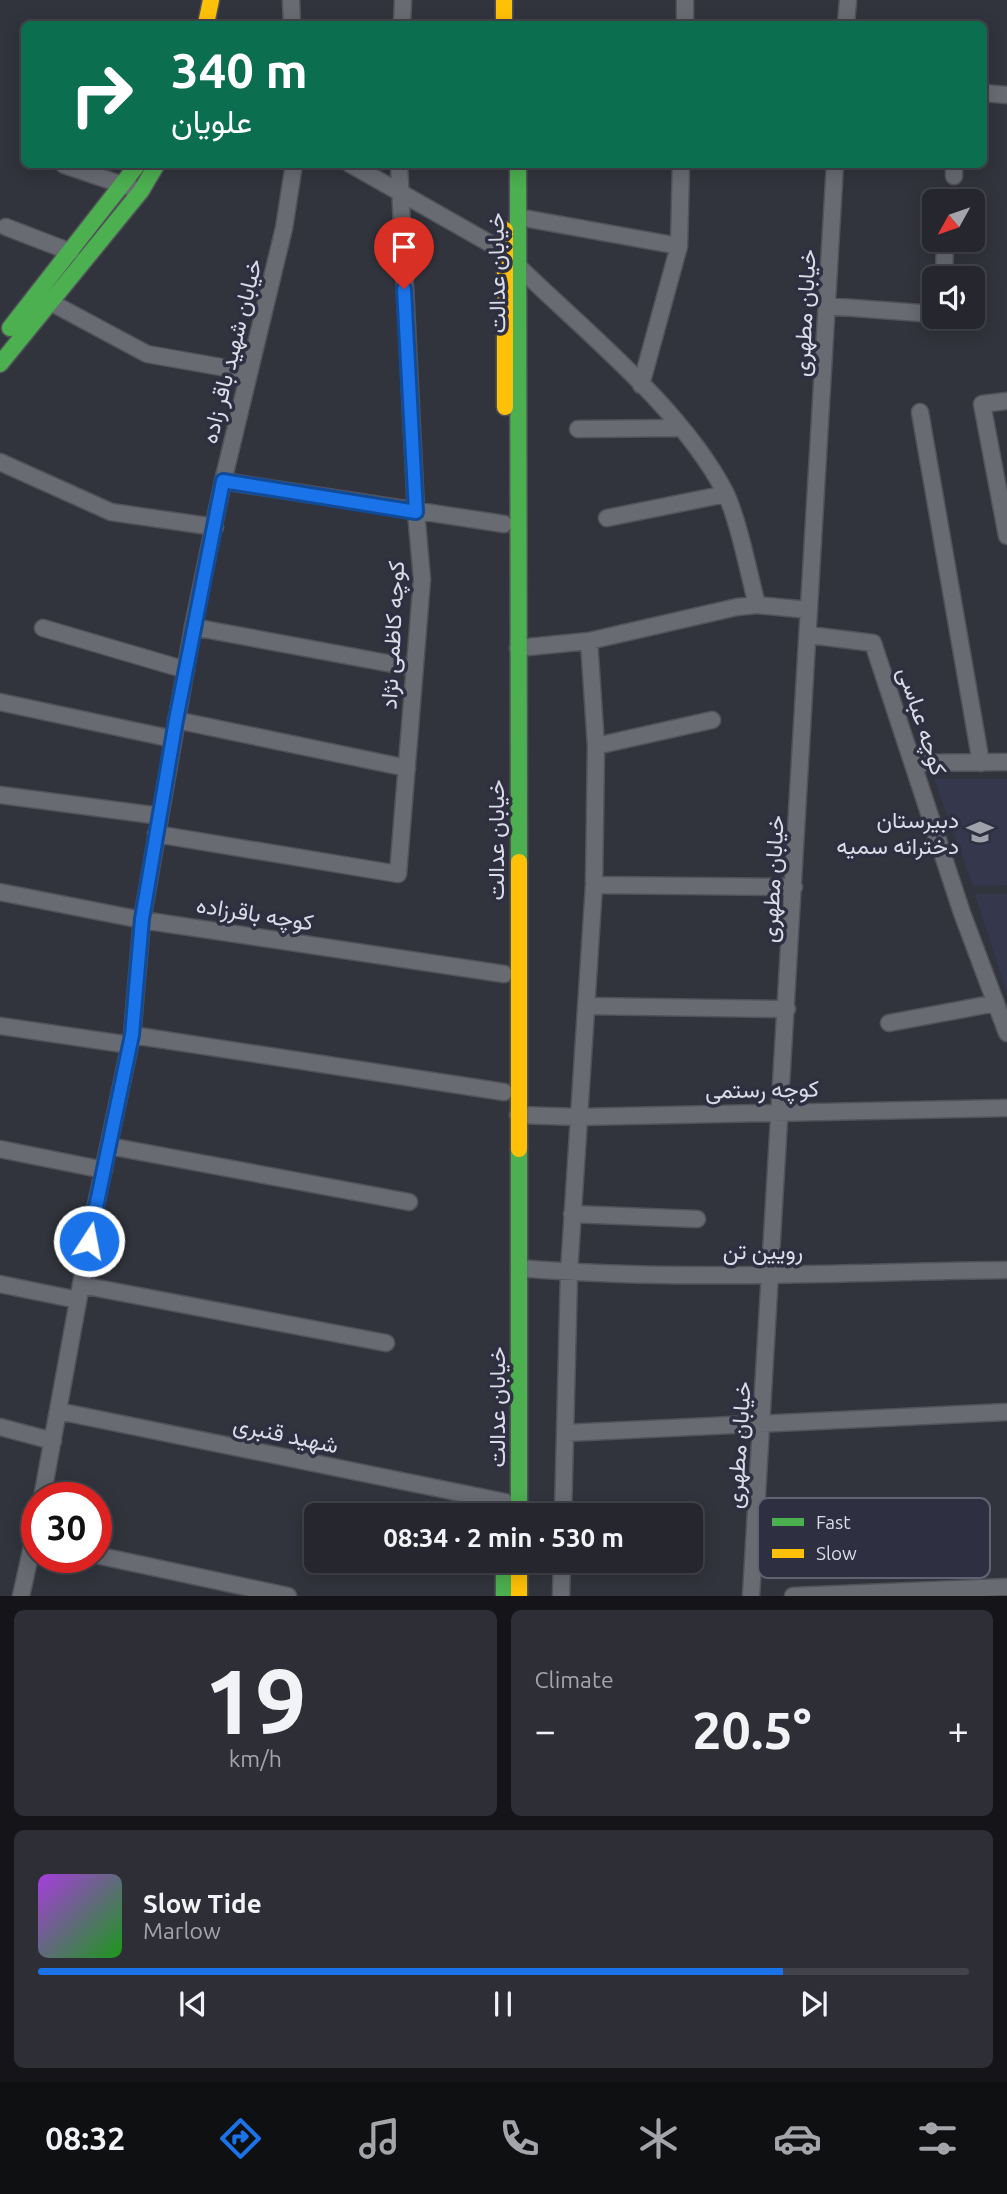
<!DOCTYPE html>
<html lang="en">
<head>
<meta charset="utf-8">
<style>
	body { margin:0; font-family:Ubuntu,Vazirmatn,sans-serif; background:#2e2f36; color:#f1f3f6; height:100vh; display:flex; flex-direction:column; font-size:26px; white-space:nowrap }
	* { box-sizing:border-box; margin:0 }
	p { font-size:23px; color:#a4a5aa }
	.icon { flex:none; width:38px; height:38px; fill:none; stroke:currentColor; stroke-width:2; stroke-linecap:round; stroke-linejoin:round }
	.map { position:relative; height:1596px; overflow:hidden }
	.sheet { display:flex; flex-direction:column; gap:14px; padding:14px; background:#151519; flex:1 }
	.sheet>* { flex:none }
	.top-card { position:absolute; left:21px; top:21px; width:966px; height:147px; border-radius:10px; box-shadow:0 4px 18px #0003,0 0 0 2px #42444a; background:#0b6e4f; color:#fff; overflow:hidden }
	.needle { width:46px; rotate:230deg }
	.buttons { position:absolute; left:922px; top:189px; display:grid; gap:14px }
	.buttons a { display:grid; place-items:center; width:63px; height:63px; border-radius:10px; background:#26272e; box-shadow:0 4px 18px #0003,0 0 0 2px #42444a; font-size:35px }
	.speed { position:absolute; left:21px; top:1482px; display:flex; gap:14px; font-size:35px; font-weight:700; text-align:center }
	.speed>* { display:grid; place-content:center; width:91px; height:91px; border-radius:50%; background:#26272e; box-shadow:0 4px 18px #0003,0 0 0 2px #42444a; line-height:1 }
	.speed .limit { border:10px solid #d22; background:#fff; color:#111 }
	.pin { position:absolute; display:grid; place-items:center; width:60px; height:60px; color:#fff; margin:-72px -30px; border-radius:50% 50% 50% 0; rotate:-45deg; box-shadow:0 0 7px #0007 }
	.pin .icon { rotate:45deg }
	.me { position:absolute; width:77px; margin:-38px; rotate:11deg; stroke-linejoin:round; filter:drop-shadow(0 0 5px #0008) }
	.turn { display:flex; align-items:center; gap:24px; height:147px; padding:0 35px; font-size:32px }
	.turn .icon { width:91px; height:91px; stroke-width:2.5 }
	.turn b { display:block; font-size:49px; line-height:60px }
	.big { font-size:52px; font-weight:700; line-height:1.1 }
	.sheet .widget { flex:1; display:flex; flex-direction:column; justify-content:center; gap:10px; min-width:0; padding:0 24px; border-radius:10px; background:#2e2f36 }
	.sheet .dial { align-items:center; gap:0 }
	.dial b { font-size:91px; line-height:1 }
	.song { display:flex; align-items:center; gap:21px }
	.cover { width:84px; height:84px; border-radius:10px; background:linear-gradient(135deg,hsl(280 70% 55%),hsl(120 70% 35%)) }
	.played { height:7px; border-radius:4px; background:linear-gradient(90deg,#1a73e8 80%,#42444a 80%) }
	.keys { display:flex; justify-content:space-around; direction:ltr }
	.heat { display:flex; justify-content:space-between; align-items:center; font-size:38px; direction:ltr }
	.sheet .tiles { flex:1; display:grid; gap:14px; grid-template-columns:1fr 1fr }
	.widget:last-child { grid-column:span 2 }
	.trip { position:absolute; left:304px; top:1503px; width:399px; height:70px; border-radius:10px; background:#26272e; box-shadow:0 4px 18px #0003,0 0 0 2px #42444a; font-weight:700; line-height:70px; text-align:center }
	.menu { display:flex; height:112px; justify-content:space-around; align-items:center; background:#0f1012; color:#a4a5aa }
	.menu .icon { width:49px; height:49px }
	.menu .active { color:#1a73e8 }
	.menu b { font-size:32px; color:#f1f3f6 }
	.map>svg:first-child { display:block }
	.built { fill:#35384d }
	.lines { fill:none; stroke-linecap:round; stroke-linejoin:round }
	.street-casing { stroke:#51525a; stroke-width:19 }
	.fast-casing { stroke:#51525a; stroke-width:19 }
	.slow-casing { stroke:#51525a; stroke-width:19 }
	.street { stroke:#696b73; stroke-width:16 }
	.fast { stroke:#4caf50; stroke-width:16 }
	.slow { stroke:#ffc107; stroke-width:16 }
	.route-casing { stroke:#114b97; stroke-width:18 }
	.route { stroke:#1a73e8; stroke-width:12 }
	.labels { text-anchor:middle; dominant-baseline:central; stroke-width:7; stroke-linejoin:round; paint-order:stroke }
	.street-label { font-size:23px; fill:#d9dbe6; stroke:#2e3041 }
	.poi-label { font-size:23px; fill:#d9dbe6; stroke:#2e3041; text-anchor:end }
	.key { fill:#2e3041; stroke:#616373; stroke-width:2 }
	.key-label { font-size:19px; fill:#d9dbe6 }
</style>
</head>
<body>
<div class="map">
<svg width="1007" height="1596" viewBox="0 0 1007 1596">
	<rect width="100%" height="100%" fill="#32343d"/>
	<!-- built -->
	<path class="built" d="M934,779H1007V885L973,886Z
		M975,894H1007V993Z"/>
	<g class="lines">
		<defs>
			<path id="street" d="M291,0L292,24
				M402,24L403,0
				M685,24V0
				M846,24L848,0
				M984,93L1007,95
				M350,164L505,252
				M64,165L132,188
				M954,176V164
				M518,217L679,246
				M6,227L71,252
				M520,268C587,333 682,409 725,492C738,518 749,574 757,605
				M944,278L945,240
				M50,302L147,354L249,372
				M827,306L934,314
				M641,385L679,246L681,164
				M1007,401L982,404L1007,536
				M920,412L981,763
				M578,429L681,428
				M0,462L111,512L215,527
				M223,481L504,524
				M607,518L726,494
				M193,627L414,668
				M43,628L186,670
				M809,635L873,643L962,913L1007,1033
				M518,648L589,641L737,607L757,605L809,610
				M0,702L173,739
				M176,720L407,768
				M596,746L712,720
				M913,763L1007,762
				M0,795L160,816
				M156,834L398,874L422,579L416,512L399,164
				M594,885L794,887
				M0,892L142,920L504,974
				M586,1006L787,1009
				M889,1023L996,1003
				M0,1026L130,1045
				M132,1035L504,1092
				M518,1115L578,1117L1007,1108
				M109,1146L409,1202
				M0,1149L104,1170
				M572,1214L697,1219
				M519,1268C680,1282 845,1272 1007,1270
				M0,1284L78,1300
				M81,1285L386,1343
				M58,1411L505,1502
				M0,1427L53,1441
				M565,1433L1007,1412
				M42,1498L93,1219L132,1035L142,920L193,627L223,481L284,228L294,164
				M563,1516L569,1272L594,885L596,746L589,641
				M96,1555L288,1596
				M21,1596L37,1524
				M561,1596L562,1561
				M751,1596L835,164
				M793,1596L1007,1587"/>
			<path id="fast" d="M518,164L519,862
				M10,328L138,164
				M0,364L141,191L157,164
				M519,1149V1516
				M504,1561V1596"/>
			<path id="slow" d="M504,0V24
				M206,24L211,0
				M505,230V407
				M519,862V1149
				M519,1561V1596"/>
		</defs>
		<!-- street casing -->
		<use href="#street" class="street-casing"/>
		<!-- fast casing -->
		<use href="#fast" class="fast-casing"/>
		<!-- slow casing -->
		<use href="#slow" class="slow-casing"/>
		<!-- street -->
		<use href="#street" class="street"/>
		<!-- fast -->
		<use href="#fast" class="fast"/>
		<!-- slow -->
		<use href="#slow" class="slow"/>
	</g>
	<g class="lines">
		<defs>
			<path id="route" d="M89,1241L132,1035L142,919L176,720L223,481L416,512L404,289"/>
		</defs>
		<!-- route casing -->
		<use href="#route" class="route-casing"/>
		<!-- route -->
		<use href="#route" class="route"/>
	</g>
	<!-- icons -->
	<defs>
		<symbol id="school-bare" viewBox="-9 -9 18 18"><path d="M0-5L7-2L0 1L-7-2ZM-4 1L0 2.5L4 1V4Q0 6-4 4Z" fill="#9fa1ab" stroke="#2e3041" stroke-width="2.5" paint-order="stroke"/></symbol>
	</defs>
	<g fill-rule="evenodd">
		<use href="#school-bare" x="961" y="813" width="38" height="38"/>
	</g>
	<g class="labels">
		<!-- street labels -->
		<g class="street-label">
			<text transform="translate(496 273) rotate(-91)">خیابان عدالت</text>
			<text transform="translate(804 313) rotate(-87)">خیابان مطهری</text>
			<text transform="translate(231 351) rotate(-76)">خیابان شهید باقر زاده</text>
			<text transform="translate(392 635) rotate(-87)">کوچه کاظمی نژاد</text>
			<text transform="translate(923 721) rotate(72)">کوچه عباسی</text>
			<text transform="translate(495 840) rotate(-90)">خیابان عدالت</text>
			<text transform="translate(772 879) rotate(-87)">خیابان مطهری</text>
			<text transform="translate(255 913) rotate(9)">کوچه باقرزاده</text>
			<text transform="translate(762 1089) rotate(-1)">کوچه رستمی</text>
			<text x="763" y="1250">رویین تن</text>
			<text transform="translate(496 1407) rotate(-90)">خیابان عدالت</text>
			<text transform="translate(286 1434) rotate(12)">شهید قنبری</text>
			<text transform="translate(738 1445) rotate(-86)">خیابان مطهری</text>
		</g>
		<!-- poi labels -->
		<g class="poi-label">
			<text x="959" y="819">دبیرستان<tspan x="959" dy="26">دخترانه سمیه</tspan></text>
		</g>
	</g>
	<!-- legend -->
	<rect x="758" y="1498" width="232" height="80" rx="10" class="key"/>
	<rect x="772" y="1518" width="32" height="8" fill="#4caf50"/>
	<rect x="772" y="1549" width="32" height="9" fill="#ffc107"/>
	<g class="key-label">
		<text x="816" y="1529">Fast</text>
		<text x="816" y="1560">Slow</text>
	</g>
</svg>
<div class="buttons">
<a><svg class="needle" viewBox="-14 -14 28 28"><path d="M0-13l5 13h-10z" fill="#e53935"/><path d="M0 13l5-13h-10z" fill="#a4a5aa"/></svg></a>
<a><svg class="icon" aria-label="sound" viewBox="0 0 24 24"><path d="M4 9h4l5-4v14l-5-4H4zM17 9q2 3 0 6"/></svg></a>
</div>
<div class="speed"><div class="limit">30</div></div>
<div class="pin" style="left:404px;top:289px;background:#d93025"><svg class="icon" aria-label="arrive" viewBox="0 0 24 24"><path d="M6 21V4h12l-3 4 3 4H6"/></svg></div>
<svg class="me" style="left:89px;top:1241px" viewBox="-20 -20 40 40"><circle r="17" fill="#1a73e8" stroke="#fff" stroke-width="3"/><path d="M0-11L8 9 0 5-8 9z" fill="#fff"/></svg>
<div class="trip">08:34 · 2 min · 530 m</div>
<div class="top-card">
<div class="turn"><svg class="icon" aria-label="right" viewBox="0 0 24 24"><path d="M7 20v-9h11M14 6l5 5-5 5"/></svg><div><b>340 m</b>علویان</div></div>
</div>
</div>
<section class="sheet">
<div class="tiles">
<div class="widget dial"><b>19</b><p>km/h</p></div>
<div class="widget"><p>Climate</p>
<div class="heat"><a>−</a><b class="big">20.5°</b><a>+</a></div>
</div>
<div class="widget">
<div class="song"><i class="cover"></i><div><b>Slow Tide</b><p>Marlow</p></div></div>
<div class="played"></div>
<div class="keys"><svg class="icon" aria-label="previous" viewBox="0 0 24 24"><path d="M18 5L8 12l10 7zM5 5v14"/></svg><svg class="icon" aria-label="pause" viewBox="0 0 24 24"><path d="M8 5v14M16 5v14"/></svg><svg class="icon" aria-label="next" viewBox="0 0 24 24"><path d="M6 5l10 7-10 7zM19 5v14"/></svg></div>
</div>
</div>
</section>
<nav class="menu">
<b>08:32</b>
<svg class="icon active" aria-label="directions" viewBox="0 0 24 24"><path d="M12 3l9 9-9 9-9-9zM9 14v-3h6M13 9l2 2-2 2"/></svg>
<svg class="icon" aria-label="music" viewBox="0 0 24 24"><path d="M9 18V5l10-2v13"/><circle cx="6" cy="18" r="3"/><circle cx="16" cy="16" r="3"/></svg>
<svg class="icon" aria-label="phone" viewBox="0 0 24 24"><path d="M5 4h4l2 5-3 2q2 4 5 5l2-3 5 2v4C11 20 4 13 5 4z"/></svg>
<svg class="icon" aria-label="climate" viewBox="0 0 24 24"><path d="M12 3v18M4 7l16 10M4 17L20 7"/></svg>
<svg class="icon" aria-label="car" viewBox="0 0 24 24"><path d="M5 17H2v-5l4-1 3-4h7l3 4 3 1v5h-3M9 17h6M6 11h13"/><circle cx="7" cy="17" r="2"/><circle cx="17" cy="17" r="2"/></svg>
<svg class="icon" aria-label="filters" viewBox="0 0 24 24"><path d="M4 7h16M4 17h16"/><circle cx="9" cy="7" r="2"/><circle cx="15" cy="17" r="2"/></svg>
</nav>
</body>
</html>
